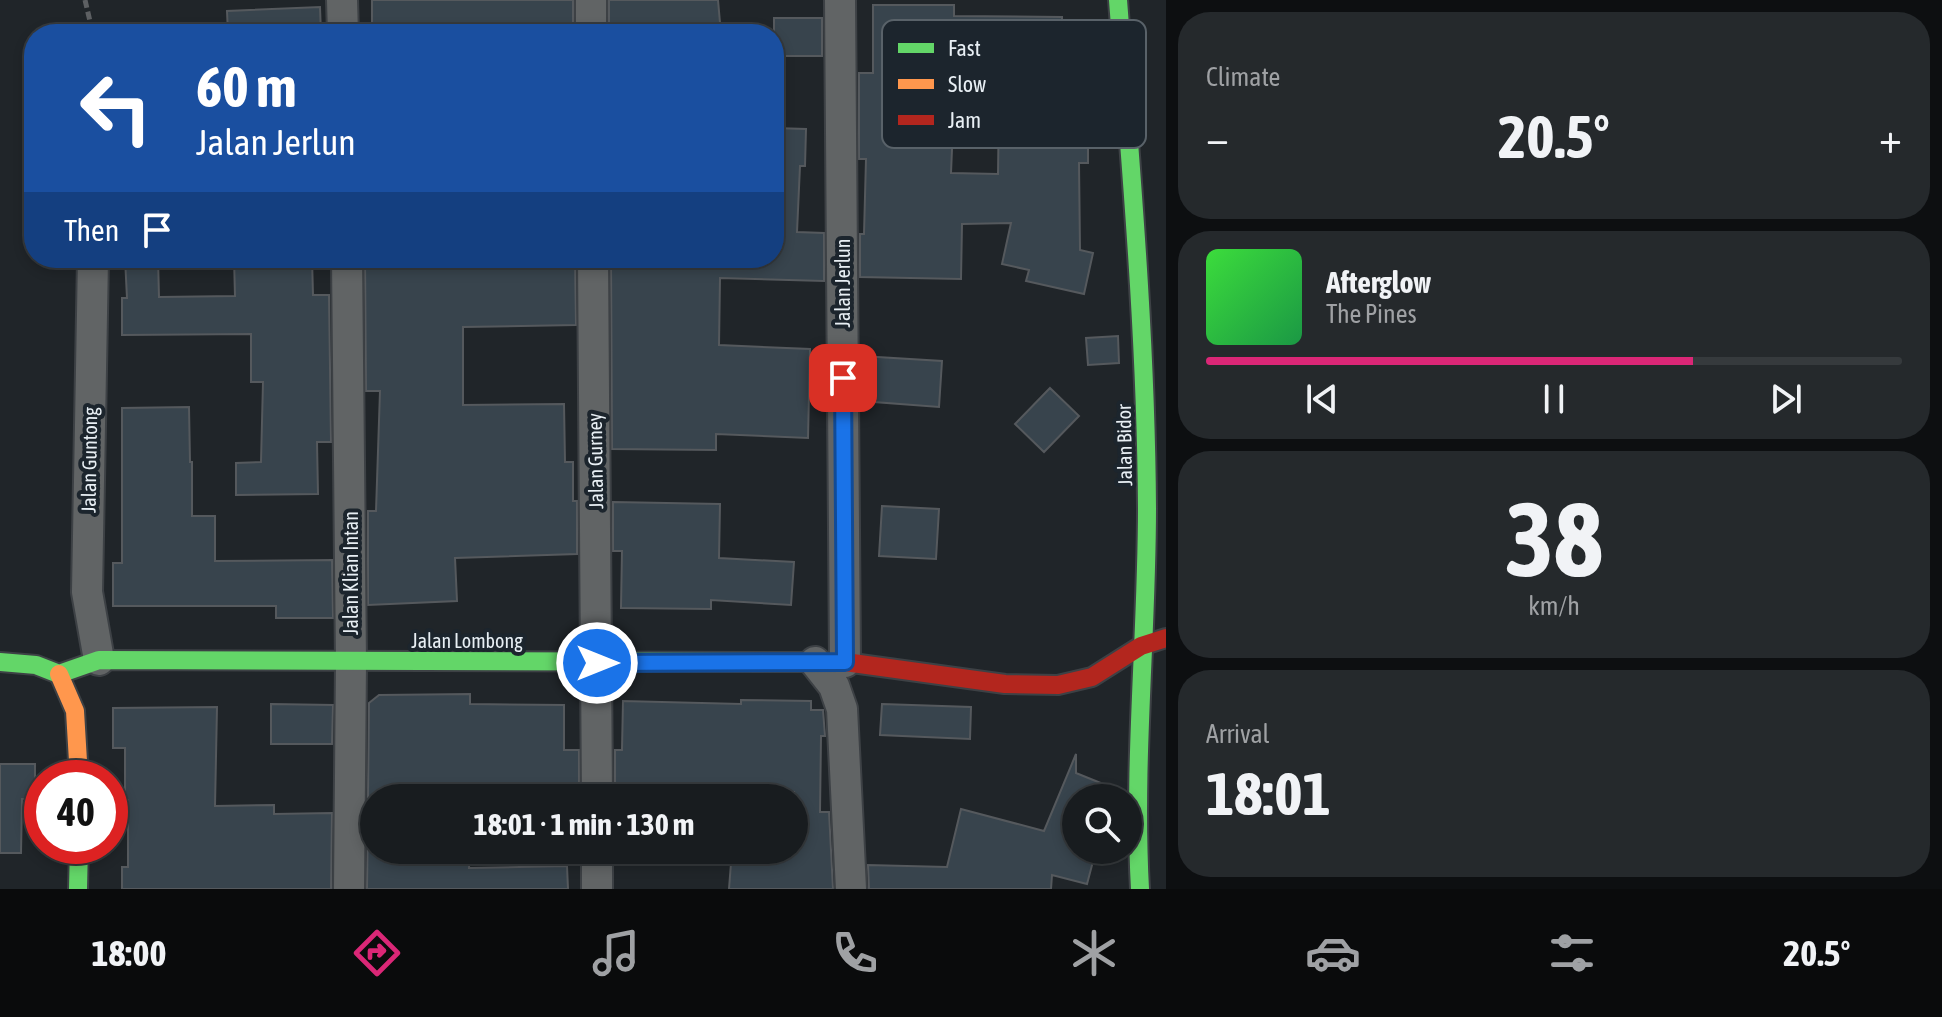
<!DOCTYPE html>
<html lang="en">
<head>
<meta charset="utf-8">
<style>
	body { margin:0; font-family:"Asap Condensed",sans-serif; background:#25292c; color:#f1f3f6; height:100vh; display:flex; flex-direction:column; font-size:30px; white-space:nowrap }
	* { box-sizing:border-box; margin:0 }
	p { font-size:26px; color:#9fa1a4 }
	.icon { flex:none; width:44px; height:44px; fill:none; stroke:currentColor; stroke-width:2; stroke-linecap:round; stroke-linejoin:round }
	.map { position:relative; flex:1; overflow:hidden }
	.side { display:flex; flex-direction:column; gap:12px; padding:12px; background:#0d0f11; width:776px }
	.side>* { flex:none }
	.guide { position:absolute; left:24px; top:24px; width:760px; height:244px; border-radius:32px; box-shadow:0 4px 12px #0003,0 0 0 2px #363a3d; background:#1a4fa0; color:#fff; overflow:hidden }
	.controls { position:absolute; left:1062px; top:784px; display:grid; gap:16px }
	.controls a { display:grid; place-items:center; width:80px; height:80px; border-radius:50%; background:#181c1f; box-shadow:0 4px 12px #0003,0 0 0 2px #363a3d; font-size:40px }
	.speed { position:absolute; left:24px; top:760px; display:flex; gap:16px; font-size:40px; font-weight:700; text-align:center }
	.speed>* { display:grid; place-content:center; width:104px; height:104px; border-radius:50%; background:#181c1f; box-shadow:0 4px 12px #0003,0 0 0 2px #363a3d; line-height:1 }
	.speed .limit { border:12px solid #d22; background:#fff; color:#111 }
	.pin { position:absolute; display:grid; place-items:center; width:68px; height:68px; color:#fff; margin:-34px; border-radius:16px; box-shadow:0 4px 12px #0006 }
	.me { position:absolute; width:88px; margin:-44px; rotate:90deg; stroke-linejoin:round; filter:drop-shadow(0 0 6px #0008) }
	.turn { display:flex; align-items:center; gap:28px; height:168px; padding:0 40px; font-size:36px }
	.turn .icon { width:104px; height:104px; stroke-width:2.5 }
	.turn b { display:block; font-size:56px; line-height:68px }
	.then { display:flex; align-items:center; height:76px; padding:0 40px; background:#0003; gap:16px; font-size:30px }
	.big { font-size:60px; font-weight:700; line-height:1.1 }
	.side .card { flex:1; display:flex; flex-direction:column; justify-content:center; gap:12px; min-width:0; padding:0 28px; border-radius:32px; background:#25292c }
	.side .dial { align-items:center; gap:0 }
	.dial b { font-size:104px; line-height:1 }
	.song { display:flex; align-items:center; gap:24px }
	.cover { width:96px; height:96px; border-radius:12px; background:linear-gradient(135deg,hsl(120 70% 55%),hsl(140 70% 35%)) }
	.played { height:8px; border-radius:4px; background:linear-gradient(90deg,#db2777 70%,#363a3d 70%) }
	.keys { display:flex; justify-content:space-around; direction:ltr }
	.heat { display:flex; justify-content:space-between; align-items:center; font-size:44px; direction:ltr }
	.trip { position:absolute; left:360px; top:784px; width:448px; height:80px; border-radius:40px; background:#181c1f; box-shadow:0 4px 12px #0003,0 0 0 2px #363a3d; font-weight:700; line-height:80px; text-align:center }
	.tab-bar { display:flex; height:128px; justify-content:space-around; align-items:center; background:#0a0b0c; color:#9fa1a4 }
	.tab-bar .icon { width:56px; height:56px }
	.tab-bar .on { color:#db2777 }
	.tab-bar b { font-size:36px; color:#f1f3f6 }
	main { display:flex; flex:1; min-height:0 }
	.map>svg:first-child { display:block }
	.building { fill:#38444d; stroke:#55595d; stroke-width:2; fill-rule:evenodd }
	.lines { fill:none; stroke-linecap:round; stroke-linejoin:round }
	.street-casing { stroke:#3d4145; stroke-width:34 }
	.fast-casing { stroke:#3d4145; stroke-width:22 }
	.slow-casing { stroke:#3d4145; stroke-width:22 }
	.jam-casing { stroke:#3d4145; stroke-width:22 }
	.path { stroke:#5d6063; stroke-width:5; stroke-dasharray:8 4; stroke-linecap:butt }
	.street { stroke:#616465; stroke-width:30 }
	.fast { stroke:#63d668; stroke-width:18 }
	.slow { stroke:#ff974d; stroke-width:18 }
	.jam { stroke:#b3261e; stroke-width:18 }
	.route-casing { stroke:#114b97; stroke-width:20 }
	.route { stroke:#1a73e8; stroke-width:14 }
	.labels { text-anchor:middle; dominant-baseline:central; stroke-width:8; stroke-linejoin:round; paint-order:stroke }
	.street-label { font-size:20px; fill:#e8eff4; stroke:#1c252d }
	.key { fill:#1c252d; stroke:#596269; stroke-width:2 }
	.key-label { font-size:22px; fill:#e8eff4 }
</style>
</head>
<body>
<main>
<div class="map">
<svg width="1166" height="889" viewBox="0 0 1166 889">
	<rect width="100%" height="100%" fill="#202529"/>
	<!-- building -->
	<path class="building" d="M372,0H573V34H372Z
		M609,0H718L721,34H609Z
		M873,5H954V16L1062,17V70H1077V118H1088V163H1079L1080,250L1093,253L1084,294L1026,281L1029,270L1002,264L1011,223L962,224L961,279L860,277V234H864L866,159H859V73H873ZM954,101L999,102L998,174L951,173Z
		M320,7L321,34H228L227,11Z
		M774,18H822V56H774Z
		M774,128L806,129L805,166H800L797,232L824,233V281L720,278L719,345L810,349L808,438L716,434V450L612,449L611,258H774Z
		M125,258H158L159,297L235,296L234,258H312L313,295H329L331,442H317L318,494L236,495V463L261,462L263,382H251V334L122,335V298H127Z
		M365,258H575L576,325L463,327V405L564,404L565,462H573V501H577V554L455,558L457,601L368,605V511H376L380,391H366Z
		M1118,336L1119,363L1088,365L1086,338Z
		M861,356L942,361L939,407L874,402V387L861,386Z
		M1050,388L1079,416L1044,452L1015,424Z
		M189,407L190,462H192V516H215V561L332,560L333,618H276V606H113V563H122V408Z
		M613,502L720,504L719,558L794,562L791,605L711,600V609L621,608L622,551H613Z
		M882,506L939,509L936,559L879,556Z
		M470,694V704L564,705V750H579V798H368L369,703L379,695Z
		M741,700L811,701V710H823L825,736H821L820,812H829L833,889H729L732,850H794V792L615,791V750H622L623,701L741,704Z
		M271,704L333,705L332,744H271Z
		M882,704L971,707L970,739L880,735Z
		M217,707L215,806L274,805V814L332,813L331,889H122V867H128V800H125V748H113V708Z
		M1076,754V773L1113,788V798H1076V850H1096L1087,884L1052,875L1051,889H869L868,865L947,867L961,809L1044,831Z
		M0,764H35V799H22L21,853H0Z
		M368,813H374V850H470L469,868L567,866L568,889H367Z"/>
	<g class="lines">
		<defs>
			<path id="street" d="M342,0L343,34
				M591,0V34
				M840,0L845,662
				M93,258L87,592L99,660
				M347,258L351,662L349,889
				M593,258L597,798
				M815,662L834,686L842,709L851,889
				M597,850V889"/>
			<path id="fast" d="M1118,0C1131,169 1146,338 1147,508C1147,635 1133,762 1140,889
				M0,662L36,665L59,674L99,660L769,662
				M78,889L79,846"/>
			<path id="slow" d="M59,674L75,711L79,778"/>
			<path id="jam" d="M769,662H845L1005,684L1058,685L1092,677L1141,646L1166,638"/>
		</defs>
		<!-- street casing -->
		<use href="#street" class="street-casing"/>
		<!-- fast casing -->
		<use href="#fast" class="fast-casing"/>
		<!-- slow casing -->
		<use href="#slow" class="slow-casing"/>
		<!-- jam casing -->
		<use href="#jam" class="jam-casing"/>
		<!-- path -->
		<path class="path" d="M85,0L93,34"/>
		<!-- street -->
		<use href="#street" class="street"/>
		<!-- fast -->
		<use href="#fast" class="fast"/>
		<!-- slow -->
		<use href="#slow" class="slow"/>
		<!-- jam -->
		<use href="#jam" class="jam"/>
	</g>
	<g class="lines">
		<defs>
			<path id="route" d="M597,663L845,662L843,378"/>
		</defs>
		<!-- route casing -->
		<use href="#route" class="route-casing"/>
		<!-- route -->
		<use href="#route" class="route"/>
	</g>
	<g class="labels">
		<!-- street labels -->
		<g class="street-label">
			<text transform="translate(842 283) rotate(-90)">Jalan Jerlun</text>
			<text transform="translate(1124 445) rotate(-91)">Jalan Bidor</text>
			<text transform="translate(89 460) rotate(-89)">Jalan Guntong</text>
			<text transform="translate(595 461) rotate(-91)">Jalan Gurney</text>
			<text transform="translate(350 573) rotate(-90)">Jalan Klian Intan</text>
			<text x="467" y="640">Jalan Lombong</text>
		</g>
	</g>
	<!-- legend -->
	<rect x="882" y="20" width="264" height="128" rx="12" class="key"/>
	<rect x="898" y="43" width="36" height="10" fill="#63d668"/>
	<rect x="898" y="79" width="36" height="10" fill="#ff974d"/>
	<rect x="898" y="115" width="36" height="10" fill="#b3261e"/>
	<g class="key-label">
		<text x="948" y="56">Fast</text>
		<text x="948" y="92">Slow</text>
		<text x="948" y="128">Jam</text>
	</g>
</svg>
<div class="controls">
<a><svg class="icon" aria-label="search" viewBox="0 0 24 24"><circle cx="10" cy="10" r="6"/><path d="M15 15l6 6"/></svg></a>
</div>
<div class="speed"><div class="limit">40</div></div>
<div class="pin" style="left:843px;top:378px;background:#d93025"><svg class="icon" aria-label="arrive" viewBox="0 0 24 24"><path d="M6 21V4h12l-3 4 3 4H6"/></svg></div>
<svg class="me" style="left:597px;top:663px" viewBox="-20 -20 40 40"><circle r="17" fill="#1a73e8" stroke="#fff" stroke-width="3"/><path d="M0-11L8 9 0 5-8 9z" fill="#fff"/></svg>
<div class="trip">18:01 · 1 min · 130 m</div>
<div class="guide">
<div class="turn"><svg class="icon" aria-label="left" viewBox="0 0 24 24"><path d="M17 20v-9H6M10 6l-5 5 5 5"/></svg><div><b>60 m</b>Jalan Jerlun</div></div>
<div class="then">Then<svg class="icon" aria-label="arrive" viewBox="0 0 24 24"><path d="M6 21V4h12l-3 4 3 4H6"/></svg></div>
</div>
</div>
<section class="side">
<div class="card"><p>Climate</p>
<div class="heat"><a>−</a><b class="big">20.5°</b><a>+</a></div>
</div>
<div class="card">
<div class="song"><i class="cover"></i><div><b>Afterglow</b><p>The Pines</p></div></div>
<div class="played"></div>
<div class="keys"><svg class="icon" aria-label="previous" viewBox="0 0 24 24"><path d="M18 5L8 12l10 7zM5 5v14"/></svg><svg class="icon" aria-label="pause" viewBox="0 0 24 24"><path d="M8 5v14M16 5v14"/></svg><svg class="icon" aria-label="next" viewBox="0 0 24 24"><path d="M6 5l10 7-10 7zM19 5v14"/></svg></div>
</div>
<div class="card dial"><b>38</b><p>km/h</p></div>
<div class="card"><p>Arrival</p><b class="big">18:01</b></div>
</section>
</main>
<nav class="tab-bar">
<b>18:00</b>
<svg class="icon on" aria-label="directions" viewBox="0 0 24 24"><path d="M12 3l9 9-9 9-9-9zM9 14v-3h6M13 9l2 2-2 2"/></svg>
<svg class="icon" aria-label="music" viewBox="0 0 24 24"><path d="M9 18V5l10-2v13"/><circle cx="6" cy="18" r="3"/><circle cx="16" cy="16" r="3"/></svg>
<svg class="icon" aria-label="phone" viewBox="0 0 24 24"><path d="M5 4h4l2 5-3 2q2 4 5 5l2-3 5 2v4C11 20 4 13 5 4z"/></svg>
<svg class="icon" aria-label="climate" viewBox="0 0 24 24"><path d="M12 3v18M4 7l16 10M4 17L20 7"/></svg>
<svg class="icon" aria-label="car" viewBox="0 0 24 24"><path d="M5 17H2v-5l4-1 3-4h7l3 4 3 1v5h-3M9 17h6M6 11h13"/><circle cx="7" cy="17" r="2"/><circle cx="17" cy="17" r="2"/></svg>
<svg class="icon" aria-label="filters" viewBox="0 0 24 24"><path d="M4 7h16M4 17h16"/><circle cx="9" cy="7" r="2"/><circle cx="15" cy="17" r="2"/></svg>
<b>20.5°</b>
</nav>
</body>
</html>
